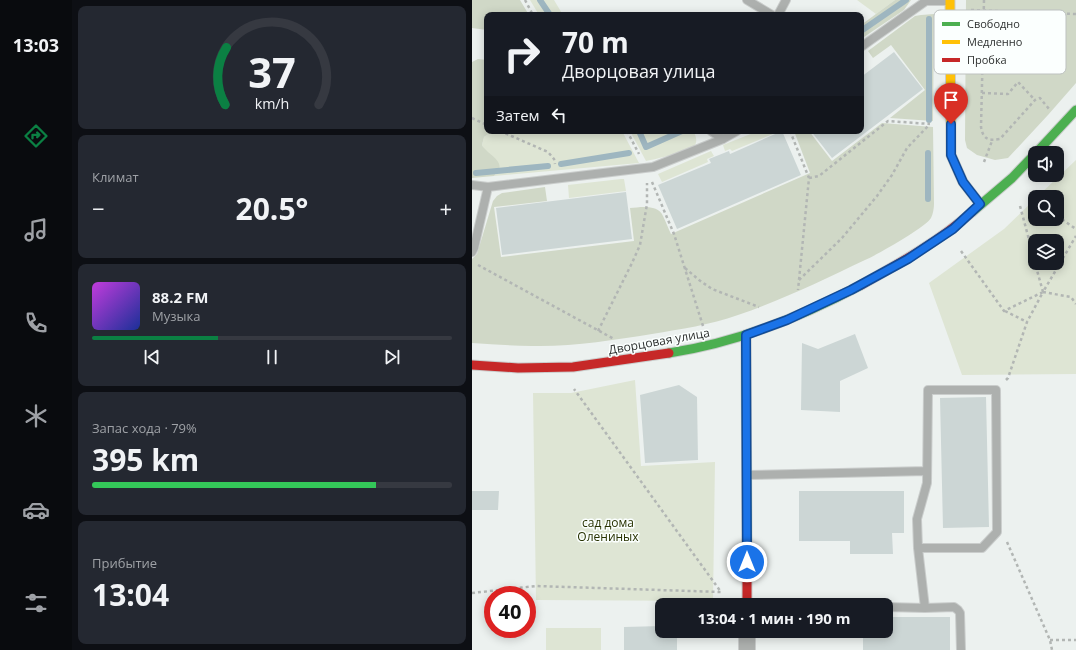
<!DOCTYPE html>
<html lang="ru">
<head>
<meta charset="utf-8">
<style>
	body { margin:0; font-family:"Open Sans",sans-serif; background:#242831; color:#f1f3f6; height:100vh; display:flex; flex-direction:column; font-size:15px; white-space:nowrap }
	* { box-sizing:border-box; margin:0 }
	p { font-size:13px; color:#9ea1a6 }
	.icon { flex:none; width:22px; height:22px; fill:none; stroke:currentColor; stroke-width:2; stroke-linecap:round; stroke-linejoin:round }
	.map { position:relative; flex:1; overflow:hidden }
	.sheet { display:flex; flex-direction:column; gap:6px; padding:6px; background:#0d0f14; width:400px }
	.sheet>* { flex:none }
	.top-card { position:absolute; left:12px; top:12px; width:380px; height:122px; border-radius:8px; box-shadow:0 2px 10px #0003; background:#171b24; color:#f1f3f6; overflow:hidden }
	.fabs { position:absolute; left:556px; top:146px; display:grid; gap:8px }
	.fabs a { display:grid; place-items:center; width:36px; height:36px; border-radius:8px; background:#171b24; box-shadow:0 2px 10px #0003; font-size:20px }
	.speed { position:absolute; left:12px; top:586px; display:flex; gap:8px; font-size:20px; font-weight:700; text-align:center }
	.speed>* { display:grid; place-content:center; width:52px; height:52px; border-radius:50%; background:#171b24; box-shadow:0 2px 10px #0003; line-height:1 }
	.speed .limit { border:6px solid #d22; background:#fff; color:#111 }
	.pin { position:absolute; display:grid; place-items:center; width:34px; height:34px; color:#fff; margin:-41px -17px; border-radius:50% 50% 50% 0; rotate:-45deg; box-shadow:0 0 4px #0007 }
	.pin .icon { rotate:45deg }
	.me { position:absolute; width:44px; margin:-22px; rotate:0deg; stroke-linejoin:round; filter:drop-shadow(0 0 3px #0008) }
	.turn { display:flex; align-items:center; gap:14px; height:84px; padding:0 12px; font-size:18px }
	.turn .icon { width:52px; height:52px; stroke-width:2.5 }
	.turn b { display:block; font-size:28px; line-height:34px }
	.then { display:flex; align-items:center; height:38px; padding:0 12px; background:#0003; gap:8px; font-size:15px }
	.big { font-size:30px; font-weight:700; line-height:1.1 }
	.sheet .tile { flex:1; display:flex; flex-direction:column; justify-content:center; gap:6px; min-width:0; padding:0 14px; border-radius:8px; background:#242831 }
	.sheet .dial { align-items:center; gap:0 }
	.dial svg { height:104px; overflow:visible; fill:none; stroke:#363941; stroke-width:7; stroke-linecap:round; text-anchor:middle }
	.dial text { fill:#f1f3f6; stroke:none }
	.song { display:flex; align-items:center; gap:12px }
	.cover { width:48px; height:48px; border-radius:6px; background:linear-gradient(135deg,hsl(290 70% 55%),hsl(230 70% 35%)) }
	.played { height:4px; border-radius:2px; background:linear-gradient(90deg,#0b8043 35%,#363941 35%) }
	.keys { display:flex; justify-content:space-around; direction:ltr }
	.heat { display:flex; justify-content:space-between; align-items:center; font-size:22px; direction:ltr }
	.charge { height:6px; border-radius:3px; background:linear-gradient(90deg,#34c759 79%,#363941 0) }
	.trip { position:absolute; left:183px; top:598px; width:238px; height:40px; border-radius:8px; background:#171b24; box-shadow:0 2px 10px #0003; font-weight:700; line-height:40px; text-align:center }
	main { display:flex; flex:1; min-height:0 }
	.tabs { display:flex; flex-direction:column; width:72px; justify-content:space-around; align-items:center; background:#090b0e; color:#9ea1a6 }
	.tabs .icon { width:28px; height:28px }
	.tabs .active { color:#0b8043 }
	.tabs b { font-size:18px; color:#f1f3f6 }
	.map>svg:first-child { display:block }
	.green { fill:#dee5d4; fill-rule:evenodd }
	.forest { fill:#d0d8c7 }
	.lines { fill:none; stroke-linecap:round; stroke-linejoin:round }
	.stream { stroke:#9eb6c0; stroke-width:6 }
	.building { fill:#ccd6d5 }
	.lane-casing { stroke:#cacdcc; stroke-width:10 }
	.street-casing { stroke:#cacdcc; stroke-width:18 }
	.fast-casing { stroke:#cacdcc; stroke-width:11 }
	.slow-casing { stroke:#cacdcc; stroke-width:11 }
	.jam-casing { stroke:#cacdcc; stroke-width:11 }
	.path { stroke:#b2b6b4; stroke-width:2.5; stroke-dasharray:3 3; stroke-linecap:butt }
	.lane { stroke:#adb0ae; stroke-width:8 }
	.street { stroke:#adb0ae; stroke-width:16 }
	.fast { stroke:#4caf50; stroke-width:9 }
	.slow { stroke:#ffc107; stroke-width:9 }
	.jam { stroke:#c62828; stroke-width:9 }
	.route-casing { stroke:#114b97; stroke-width:10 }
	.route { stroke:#1a73e8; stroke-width:7 }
	.labels { text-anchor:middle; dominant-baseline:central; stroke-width:3; stroke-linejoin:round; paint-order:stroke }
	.street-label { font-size:12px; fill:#2d302f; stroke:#fbfffe }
	.park-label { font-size:12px; fill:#273200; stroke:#fbfffe }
	.key { fill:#fbfffe; stroke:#bdc1c0; stroke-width:1 }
	.key-label { font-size:11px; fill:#2d302f }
</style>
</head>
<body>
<main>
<nav class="tabs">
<b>13:03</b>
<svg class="icon active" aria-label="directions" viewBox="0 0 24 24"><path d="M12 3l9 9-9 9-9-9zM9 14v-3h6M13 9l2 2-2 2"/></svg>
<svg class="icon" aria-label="music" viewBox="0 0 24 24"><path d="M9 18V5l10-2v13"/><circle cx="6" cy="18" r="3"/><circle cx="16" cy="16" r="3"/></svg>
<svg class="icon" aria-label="phone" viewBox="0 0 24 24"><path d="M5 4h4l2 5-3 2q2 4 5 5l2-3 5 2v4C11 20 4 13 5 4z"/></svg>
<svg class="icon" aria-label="climate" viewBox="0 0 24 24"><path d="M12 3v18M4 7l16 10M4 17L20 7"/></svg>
<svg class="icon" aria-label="car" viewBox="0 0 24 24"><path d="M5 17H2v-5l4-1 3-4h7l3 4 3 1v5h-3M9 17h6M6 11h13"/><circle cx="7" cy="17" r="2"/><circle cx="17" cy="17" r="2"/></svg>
<svg class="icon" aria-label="filters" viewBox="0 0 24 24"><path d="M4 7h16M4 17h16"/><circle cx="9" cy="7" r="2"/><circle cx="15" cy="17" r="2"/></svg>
</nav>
<section class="sheet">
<div class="tile dial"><svg viewBox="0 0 100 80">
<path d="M14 69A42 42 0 1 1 86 69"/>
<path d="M14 69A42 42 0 0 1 15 25" stroke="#0b8043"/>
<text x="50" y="56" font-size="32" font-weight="700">37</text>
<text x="50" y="72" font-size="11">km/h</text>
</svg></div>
<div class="tile"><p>Климат</p>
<div class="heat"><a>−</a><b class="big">20.5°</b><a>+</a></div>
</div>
<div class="tile">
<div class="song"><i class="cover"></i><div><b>88.2 FM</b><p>Музыка</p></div></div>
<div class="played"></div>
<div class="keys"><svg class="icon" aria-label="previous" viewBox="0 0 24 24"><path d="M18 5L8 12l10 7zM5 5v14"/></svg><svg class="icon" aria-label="pause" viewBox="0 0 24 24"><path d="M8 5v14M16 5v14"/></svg><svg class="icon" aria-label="next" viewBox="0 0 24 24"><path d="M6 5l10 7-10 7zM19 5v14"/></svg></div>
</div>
<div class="tile"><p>Запас хода · 79%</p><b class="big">395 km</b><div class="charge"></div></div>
<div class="tile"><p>Прибытие</p><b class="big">13:04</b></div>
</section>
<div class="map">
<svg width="604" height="650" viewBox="0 0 604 650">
	<rect width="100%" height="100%" fill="#ecf1ef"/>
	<!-- green -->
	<path class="green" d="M58,0H82L91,15H67Z
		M385,0H423L404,14Z
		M21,131H150L167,163L22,176L24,174L10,145L12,137Z
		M158,131H221C224,135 226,142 222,146C215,152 184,159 174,161Z
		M286,131H308L260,151L258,149L253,151L251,145Z
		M239,151L242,156L235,159L236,162L190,182L186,174Z
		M604,160V374L490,375L457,283L532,229L563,199V219H585V197H565ZM563,241H585V263H563Z
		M149,179H152L154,191L97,198L96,185Z
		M163,380L169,466L243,462L241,601L64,600L61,393H99Z
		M74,628H129V650H74Z"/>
	<!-- forest -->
	<path class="forest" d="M0,0H48L57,15H15V30L0,28Z
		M423,0H439L432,10L389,39V25Z
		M494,0H604V83L576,115L536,158L523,160L505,155L495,148L493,140Z
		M462,14L461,121L418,118L453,90L419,45L401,58L396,51L443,16L449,15Z
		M6,59L15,60V131H21L12,137L10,145C15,155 38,162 22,176L0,178V62Z
		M410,123L461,127L462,204C462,208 461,214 459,218C454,227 405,255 393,260C351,280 310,300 266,315C238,325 209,329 180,334C141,340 100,347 60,346C40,346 20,344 0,343V259L5,254L21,201L25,196L30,193L73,187L75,201L22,207L29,257L162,241L158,208C169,207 186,204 191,216C194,222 196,228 199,234L338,173L322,131H337L360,161Z"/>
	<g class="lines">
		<!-- stream -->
		<path class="stream" d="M68,0L78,15
			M389,31L434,0
			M457,120V19
			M167,131L174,147L210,131
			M456,153V199
			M89,164L157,153
			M4,173L76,166"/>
	</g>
	<!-- building -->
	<path class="building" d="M422,52L451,89L360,158L339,131H389V77Z
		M310,131L329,175L205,229L186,185L239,163L237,159L257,151L258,154Z
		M154,192L160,239L30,255L24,208Z
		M383,334L396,368L368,381V412L329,410L330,343L346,349Z
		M207,385L225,397L226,460L173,463L168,395Z
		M514,397L517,527L471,528L468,398Z
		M0,491H27L26,510H0Z
		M327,491H432V533H420L421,554H378V541H327Z
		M414,617H478V650H391V631H414Z
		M190,626V631H205V650H152V627Z"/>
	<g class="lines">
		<defs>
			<path id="lane" d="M275,0L300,15
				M306,15L314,0
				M389,47L454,1H477
				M239,131L251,139
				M0,185L16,187L181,167L251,139L265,131
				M0,252L2,248L16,187
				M276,475L455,471
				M414,607L453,608L446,548L445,519L455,483L456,390H524L525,532L510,548H446
				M453,608L482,607L486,610L488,613L489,650"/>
			<path id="street" d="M275,631V650"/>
			<path id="fast" d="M564,153L604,110
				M500,212L540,178L563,154
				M274,335L275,549
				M197,353C264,343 329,317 389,285"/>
			<path id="slow" d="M478,0L479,155L491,182L508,204"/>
			<path id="jam" d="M389,285C428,263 466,242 500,212
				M0,365L46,368L101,367L197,353
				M275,549V605"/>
		</defs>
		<!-- lane casing -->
		<use href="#lane" class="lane-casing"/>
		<!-- street casing -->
		<use href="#street" class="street-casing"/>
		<!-- fast casing -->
		<use href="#fast" class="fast-casing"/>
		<!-- slow casing -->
		<use href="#slow" class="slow-casing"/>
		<!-- jam casing -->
		<use href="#jam" class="jam-casing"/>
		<!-- path -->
		<path class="path" d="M53,0L61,15
			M512,0L509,127C511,139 516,141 528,139L563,100L568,98L577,109
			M499,10L604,14
			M510,93L536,94L546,82L563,100
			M0,118L15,125
			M28,131L76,152L82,159L83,164
			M155,131L167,154
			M318,131L337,178L326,290
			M512,162L520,141
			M337,178L347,176L416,121L458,124
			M180,182L202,234L231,326
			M558,199L563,202
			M548,206L563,262
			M585,216L604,229
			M489,251L532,311L571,292L604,236
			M6,265L142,339
			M213,268L227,280L240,289L287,307
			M327,280L370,238L405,196L420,175L435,148L457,125
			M571,292L599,297L604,304
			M533,311L555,322
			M126,331L160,263L168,245L175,204V183
			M534,380L536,378L555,322L571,292L563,263
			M535,542L578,640L580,650
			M0,593L64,586L249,592L102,389
			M578,640H604"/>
		<!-- lane -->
		<use href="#lane" class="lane"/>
		<!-- street -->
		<use href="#street" class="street"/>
		<!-- fast -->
		<use href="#fast" class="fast"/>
		<!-- slow -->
		<use href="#slow" class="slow"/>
		<!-- jam -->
		<use href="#jam" class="jam"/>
	</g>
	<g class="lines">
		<defs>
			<path id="route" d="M275,562L274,335L315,320L379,290L436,259L481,229L508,204L491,182L479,155V124"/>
		</defs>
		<!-- route casing -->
		<use href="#route" class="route-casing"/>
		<!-- route -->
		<use href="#route" class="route"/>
	</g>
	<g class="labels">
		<!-- street labels -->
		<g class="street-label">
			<text transform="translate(187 341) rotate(-10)">Дворцовая улица</text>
		</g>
		<!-- park labels -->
		<g class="park-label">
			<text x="136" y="522">сад дома<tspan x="136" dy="14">Олениных</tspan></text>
		</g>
	</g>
	<!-- legend -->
	<rect x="462" y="10" width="132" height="64" rx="6" class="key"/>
	<rect x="470" y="22" width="18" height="4" fill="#4caf50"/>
	<rect x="470" y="40" width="18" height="4" fill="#ffc107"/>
	<rect x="470" y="58" width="18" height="4" fill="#c62828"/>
	<g class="key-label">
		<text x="495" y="28">Свободно</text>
		<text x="495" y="46">Медленно</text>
		<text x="495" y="64">Пробка</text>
	</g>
</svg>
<div class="fabs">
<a><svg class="icon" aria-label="sound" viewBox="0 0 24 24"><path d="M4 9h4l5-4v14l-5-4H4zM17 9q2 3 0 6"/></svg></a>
<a><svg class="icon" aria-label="search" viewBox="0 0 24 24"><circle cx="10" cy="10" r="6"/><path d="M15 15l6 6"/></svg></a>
<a><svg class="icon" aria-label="layers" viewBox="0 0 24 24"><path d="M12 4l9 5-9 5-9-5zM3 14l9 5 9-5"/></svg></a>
</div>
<div class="speed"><div class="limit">40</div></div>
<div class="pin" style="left:479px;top:124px;background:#d93025"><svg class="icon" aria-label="arrive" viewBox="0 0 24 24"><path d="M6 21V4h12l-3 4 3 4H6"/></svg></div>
<svg class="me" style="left:275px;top:562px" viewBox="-20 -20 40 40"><circle r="17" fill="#1a73e8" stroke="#fff" stroke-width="3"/><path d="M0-11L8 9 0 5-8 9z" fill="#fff"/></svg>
<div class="trip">13:04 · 1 мин · 190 m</div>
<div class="top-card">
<div class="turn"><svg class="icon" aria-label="right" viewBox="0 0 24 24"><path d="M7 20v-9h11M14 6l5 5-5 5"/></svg><div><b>70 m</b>Дворцовая улица</div></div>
<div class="then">Затем<svg class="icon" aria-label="left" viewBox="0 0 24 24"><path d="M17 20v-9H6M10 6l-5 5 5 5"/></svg></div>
</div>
</div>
</main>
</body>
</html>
